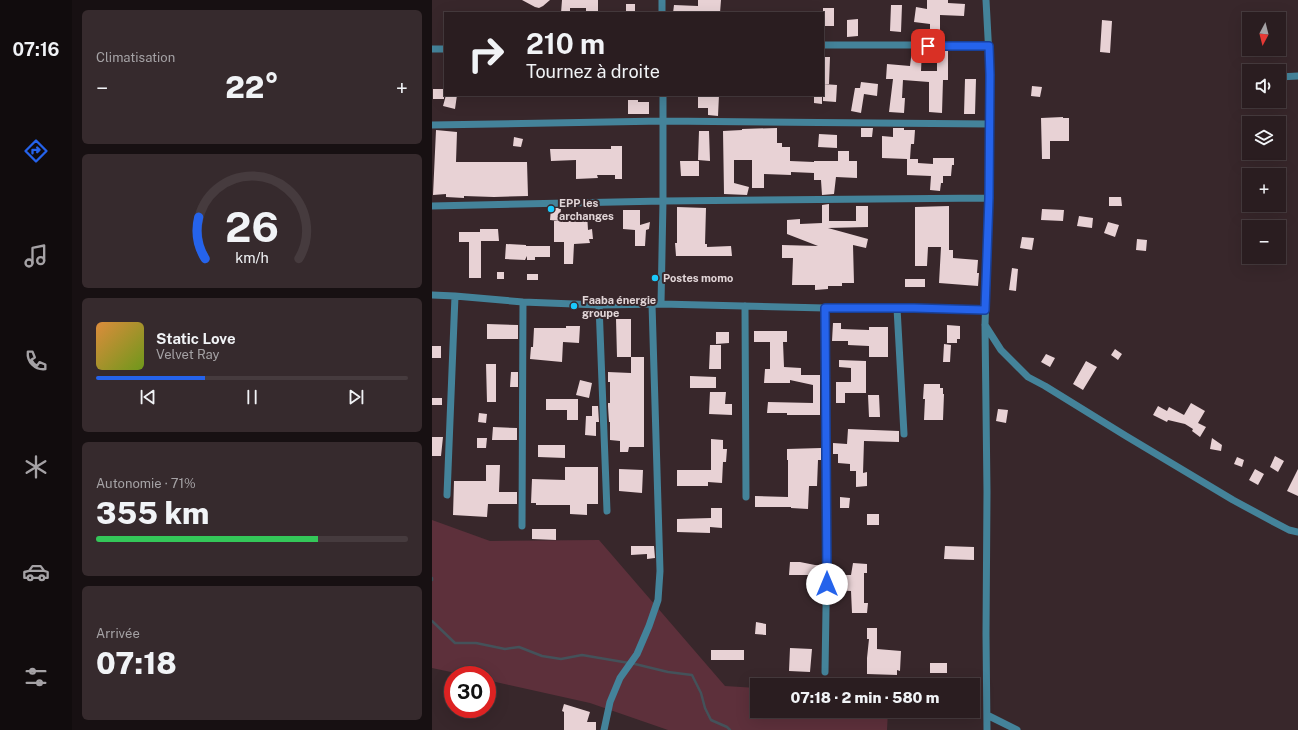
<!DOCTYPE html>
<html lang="fr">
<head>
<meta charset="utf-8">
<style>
	body { margin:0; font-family:"Public Sans",sans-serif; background:#362a2d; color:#f1f3f6; height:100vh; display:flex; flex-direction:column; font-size:15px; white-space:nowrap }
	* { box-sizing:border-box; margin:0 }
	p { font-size:13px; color:#a5a2a5 }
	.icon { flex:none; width:22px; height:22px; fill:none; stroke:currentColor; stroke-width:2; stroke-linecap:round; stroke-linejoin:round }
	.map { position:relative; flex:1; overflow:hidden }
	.panel { display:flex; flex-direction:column; gap:10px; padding:10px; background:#171012; width:360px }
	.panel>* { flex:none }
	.banner { position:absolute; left:12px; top:12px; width:380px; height:84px; border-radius:0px; box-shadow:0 4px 16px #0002,0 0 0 1px #463b3e; background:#2a1d20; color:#f1f3f6; overflow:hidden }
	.needle { width:26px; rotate:187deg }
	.fabs { position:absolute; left:810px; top:12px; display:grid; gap:8px }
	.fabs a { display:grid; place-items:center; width:44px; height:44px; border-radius:0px; background:#2a1d20; box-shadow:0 4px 16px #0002,0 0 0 1px #463b3e; font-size:20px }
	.speed { position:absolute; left:12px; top:666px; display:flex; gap:8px; font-size:20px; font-weight:700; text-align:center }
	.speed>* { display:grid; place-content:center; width:52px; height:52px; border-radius:50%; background:#2a1d20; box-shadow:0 4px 16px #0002,0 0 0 1px #463b3e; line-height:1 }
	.speed .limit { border:6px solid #d22; background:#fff; color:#111 }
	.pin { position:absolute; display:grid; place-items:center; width:34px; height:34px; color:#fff; margin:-17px; border-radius:8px; box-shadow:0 2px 6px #0006 }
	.me { position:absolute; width:44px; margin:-22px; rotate:0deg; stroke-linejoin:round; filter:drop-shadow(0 0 3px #0008) }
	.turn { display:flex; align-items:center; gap:14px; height:84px; padding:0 16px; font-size:18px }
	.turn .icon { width:52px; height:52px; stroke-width:2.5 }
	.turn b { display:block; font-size:28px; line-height:34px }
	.big { font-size:30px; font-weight:800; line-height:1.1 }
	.panel .tile { flex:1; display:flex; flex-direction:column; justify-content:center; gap:6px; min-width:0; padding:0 14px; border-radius:6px; background:#362a2d }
	.panel .dial { align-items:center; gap:0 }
	.dial svg { height:104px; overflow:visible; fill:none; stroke:#463b3e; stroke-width:7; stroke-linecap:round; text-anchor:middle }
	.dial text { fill:#f1f3f6; stroke:none }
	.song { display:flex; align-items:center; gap:12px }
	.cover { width:48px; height:48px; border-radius:6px; background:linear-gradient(135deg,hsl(30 70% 55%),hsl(80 70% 35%)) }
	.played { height:4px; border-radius:2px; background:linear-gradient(90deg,#2563eb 35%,#463b3e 35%) }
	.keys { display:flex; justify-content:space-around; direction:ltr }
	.heat { display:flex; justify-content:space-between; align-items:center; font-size:22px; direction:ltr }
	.charge { height:6px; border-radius:3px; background:linear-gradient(90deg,#34c759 71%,#463b3e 0) }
	.trip { position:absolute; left:318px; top:678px; width:230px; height:40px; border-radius:0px; background:#2a1d20; box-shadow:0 4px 16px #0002,0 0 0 1px #463b3e; font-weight:800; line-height:40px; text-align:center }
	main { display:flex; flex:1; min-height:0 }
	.tab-bar { display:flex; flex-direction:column; width:72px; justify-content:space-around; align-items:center; background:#110c0d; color:#a5a2a5 }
	.tab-bar .icon { width:28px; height:28px }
	.tab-bar .current { color:#2563eb }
	.tab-bar b { font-size:18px; color:#f1f3f6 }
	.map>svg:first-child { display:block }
	.green { fill:#5d303b }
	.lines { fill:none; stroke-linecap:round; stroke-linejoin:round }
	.stream { stroke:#44525a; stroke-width:2.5 }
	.building { fill:#e8d2d5 }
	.street { stroke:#44839a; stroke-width:7 }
	.route-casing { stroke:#184099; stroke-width:10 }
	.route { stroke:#2563eb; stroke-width:7 }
	.poi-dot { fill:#1acafc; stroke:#38272b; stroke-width:1.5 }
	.labels { text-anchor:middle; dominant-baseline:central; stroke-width:4; stroke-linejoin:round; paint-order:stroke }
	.poi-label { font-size:11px; font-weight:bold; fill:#e1d5d7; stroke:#38272b; text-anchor:start }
</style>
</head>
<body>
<main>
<nav class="tab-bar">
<b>07:16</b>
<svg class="icon current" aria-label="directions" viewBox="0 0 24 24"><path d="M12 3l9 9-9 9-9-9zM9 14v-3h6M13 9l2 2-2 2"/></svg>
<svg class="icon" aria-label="music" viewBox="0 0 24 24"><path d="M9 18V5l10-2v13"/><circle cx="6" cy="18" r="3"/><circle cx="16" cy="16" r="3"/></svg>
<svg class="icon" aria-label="phone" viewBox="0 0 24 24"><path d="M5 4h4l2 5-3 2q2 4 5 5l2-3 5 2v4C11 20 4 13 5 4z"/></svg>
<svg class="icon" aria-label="climate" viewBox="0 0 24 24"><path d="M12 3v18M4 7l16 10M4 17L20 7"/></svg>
<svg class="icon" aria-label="car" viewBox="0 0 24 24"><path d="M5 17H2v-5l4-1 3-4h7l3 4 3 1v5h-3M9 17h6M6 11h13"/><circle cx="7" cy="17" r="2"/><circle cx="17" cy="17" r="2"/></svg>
<svg class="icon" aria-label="filters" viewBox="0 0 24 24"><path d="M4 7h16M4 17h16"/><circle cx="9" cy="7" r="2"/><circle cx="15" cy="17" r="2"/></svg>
</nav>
<section class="panel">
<div class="tile"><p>Climatisation</p>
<div class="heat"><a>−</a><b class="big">22°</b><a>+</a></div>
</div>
<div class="tile dial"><svg viewBox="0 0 100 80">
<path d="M14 69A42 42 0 1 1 86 69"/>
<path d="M14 69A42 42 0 0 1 9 37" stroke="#2563eb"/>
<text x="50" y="56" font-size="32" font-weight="700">26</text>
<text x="50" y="72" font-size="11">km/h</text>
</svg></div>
<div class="tile">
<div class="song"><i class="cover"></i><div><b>Static Love</b><p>Velvet Ray</p></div></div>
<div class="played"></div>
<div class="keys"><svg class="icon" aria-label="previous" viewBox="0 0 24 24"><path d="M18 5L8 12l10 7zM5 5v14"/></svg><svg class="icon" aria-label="pause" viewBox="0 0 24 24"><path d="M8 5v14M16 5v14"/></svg><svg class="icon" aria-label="next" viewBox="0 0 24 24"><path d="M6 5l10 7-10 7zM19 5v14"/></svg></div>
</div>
<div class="tile"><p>Autonomie · 71%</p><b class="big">355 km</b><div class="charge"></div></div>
<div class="tile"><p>Arrivée</p><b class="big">07:18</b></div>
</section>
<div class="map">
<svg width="866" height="730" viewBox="0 0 866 730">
	<rect width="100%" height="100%" fill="#38272b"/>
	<!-- green -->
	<path class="green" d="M0,520L58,541L167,540L293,686L325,688V711H456L455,730H236L158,703L55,680V675H33L0,668Z"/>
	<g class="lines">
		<!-- stream -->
		<path class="stream" d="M0,578V580
			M0,621L23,643H44L73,649L87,647L110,656L129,659L150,655L203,664L236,672L260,675L269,693L273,708L279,720L295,727L298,730"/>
	</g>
	<!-- building -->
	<path class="building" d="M90,0H118L111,6L107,8L103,7Z
		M130,0H166V13H154V8H138V13H129Z
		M266,0H289L288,13H241L242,5L266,6Z
		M495,0H516V3L533,4L532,16L508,15V35H498V24L482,22L484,7L495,9Z
		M194,4H203V13H194Z
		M459,5H470L469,32L458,31Z
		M391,8H402V26H391Z
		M426,19V36L415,37V20Z
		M670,20L680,21L678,53L668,52Z
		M480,50H490L489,71H505V51H516V80H511L510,113L497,112V82L471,80L470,98H473L472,113L457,112L461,79H454L455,64L478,66Z
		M391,57H398L397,84H391Z
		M533,79H544L543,114H532Z
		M429,82L446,84L445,96L432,94L429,113L419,111L423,88H428Z
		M391,84L405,85L404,102L391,101Z
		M600,86L610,87L608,97L599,96Z
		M1,89H12V99H1Z
		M14,95H25L23,109L11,106Z
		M266,95H287L286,116L276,115V108H266Z
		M382,95H390V104L382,103Z
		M196,100H206V102H217V114H196Z
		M631,117V118H637V141H618V159H610L609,118Z
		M345,128V143H350V147H358V161L382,162V161H406V151H417V161H425V178L404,177L402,194L390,195L389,180H382V173L359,172V175L332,174V188H320V160H302V183L317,187L315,195L292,194L291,131L310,130V129Z
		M429,128H441L440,137H429Z
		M461,128H472V130H483L482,144H479L478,159H486V163L501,164V158H522V165H520L519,176H511V183H509L508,191L498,190L499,176L475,175V159L450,158V136L461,137Z
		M4,130L25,132L24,162H95L96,196L62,197L32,196V198L14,197V194L1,195Z
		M267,131H277L278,161L266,160Z
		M387,134L405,135V148L386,147Z
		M82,137L91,139L89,147L81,146Z
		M179,146H190V179H183V175H165L166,178L144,179V160L119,161L118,149H179Z
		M248,161H267V176H249Z
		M677,197H689L690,206H677Z
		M397,204V221H424V206H436V227L396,228L436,239L434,248L421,245L422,283H410V286H396V289L383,290V285H360L361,258H350V245L386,246L355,234V220L368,219V224L390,223V205Z
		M517,206V250H521V258L546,260L545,273H547L546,286L507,283L509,247H496L495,266H483V207Z
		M245,207L274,208L273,244H275V247L299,246L300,256H244L243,243H245Z
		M119,208H129L128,221L118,220Z
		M610,209L632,210L631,221L609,220Z
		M191,210H208V225L218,222L217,229L214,230L213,246H203V230L191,229Z
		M155,213L156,230L160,229L161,239H157L158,243L142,244L141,264H132V242H122V221H144V214Z
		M647,216L661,218L660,228L645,226Z
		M676,222L687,225L683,237L672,233Z
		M48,229H66L67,241H49V278H37V242H27V232H48Z
		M590,237L602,238L600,250L588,248Z
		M705,239L715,240L714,251L704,250Z
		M74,244L94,245V246H118V257H103V260H95V256L93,260L73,259Z
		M580,268L586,269L584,291L577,290Z
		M65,272H72V279H65Z
		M95,274H106V280H95Z
		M473,279H493V287H473Z
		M184,319H199V357H185Z
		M401,323H409V329L437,330V327H456V357H437V346L416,345V341H400Z
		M55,324L86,325V339H55Z
		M515,325L528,326V339H525V343H515Z
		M134,326H148L147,343L131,342L130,362L98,359L99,347H101L102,328H134Z
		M322,331H355V342H351L352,367L369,368V375H388V415H355V413H335L336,402L381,403V385L358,380V383H332L333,369H338V342H322Z
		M284,332H297V343L284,344Z
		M512,344L519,345L518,362H511Z
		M278,345H289V369H277Z
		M0,346H9V358H0Z
		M683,349L690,354L686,360L679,355Z
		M614,354L623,358L618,367L609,362Z
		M199,357H212V447H197L196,452H188V441L178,440V422H177L176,406V403H178V382H176V372L199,373Z
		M407,360L434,361V393H413V403H404V382H419V368L407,367Z
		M654,361L665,367L651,390L641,384Z
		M54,364H64V402H55Z
		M79,372H86V387H78Z
		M258,376L284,377V388H258Z
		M148,380L160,383L157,398L144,395Z
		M492,384H508V388H511V394H512L511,420H492L493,399H491Z
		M278,392H294L293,404H300V415L277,414Z
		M436,395H447L448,417H437Z
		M0,398H10V405H0Z
		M114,399H146V420H135V410H114Z
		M759,403L773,411L766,423L774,427L768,437L760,431L761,429L753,424L736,420L735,422L721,415L726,406L735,411L737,407L752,415Z
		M160,406H166L167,422H164V436L153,435L154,416H160Z
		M566,409L576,410L574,423L564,421Z
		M47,413L55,414L54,423L46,422Z
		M61,427L85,428V440H60Z
		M416,429L467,431V442L432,441L431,473L435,472V486L424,487V471H418V464L406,463V454H401V443L415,444Z
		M0,437H11L9,456H0Z
		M45,438H55L54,448H45Z
		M780,438L790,445L789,451L778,449Z
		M279,439L291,440V449H295L294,462H291L290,483L276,482V486H245V470H279Z
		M106,445H133V458L106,457Z
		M389,448V460H386L385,486H377L376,509L359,508V507H323V496L356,497V460H355V449Z
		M843,456L852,461L846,472L838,467Z
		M805,457L812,460L810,467L802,464Z
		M54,465H68L67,492H85V504H56L55,517L21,515L22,481H54Z
		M133,467H166V504H155V515L138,514V505H104V503H99L100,479L133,480Z
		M187,469L211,470L210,493L187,491Z
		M823,469L832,474L826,485L817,480Z
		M866,469V496L855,491Z
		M408,497L418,498L417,508H408Z
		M279,508H290V528L278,527V533L245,532V519L279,518Z
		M435,514H447V525H435Z
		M100,529H124V540L100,539Z
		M199,546H222L223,558L215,559V554L199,555Z
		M513,546L542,547V560L512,559Z
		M358,562H368L383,565H390V575L381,574V575H357Z
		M421,563L435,564V573H432V603H436L435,613H420L419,591L401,590L402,579H406V575H419Z
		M324,622L334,624V635L323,634Z
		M435,628H445V649L469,651L468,671L465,670V675L435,674V658L437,639H435Z
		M358,648L380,649L378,672L357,671Z
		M279,650H312V660H279Z
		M498,663H515V673H498Z
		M132,704L158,712L155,722H164V730H132V712L130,711Z"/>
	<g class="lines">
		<!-- street -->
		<path class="street" d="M230,0V13
			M554,0L558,75L557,198L553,325L555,492L554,634L555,730
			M391,45H557
			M0,49H13
			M847,77L866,76
			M0,125L231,121L557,124
			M0,206L231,201L557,198
			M0,295L23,296L91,302L167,305L229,304L393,308H482L553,310
			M229,304L231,201V95
			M167,305L175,511
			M313,306L314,497
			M465,308L472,434
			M553,325L569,350L596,377L613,386L694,436L801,500L838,520L857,530L866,532
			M15,495L23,296
			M90,526L91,302
			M393,672L395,545L393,308
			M555,715L585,730
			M172,730L178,702L188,678L205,654L217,626L226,600L228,571L220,304"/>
	</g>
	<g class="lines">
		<defs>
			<path id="route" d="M395,584L393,308H482L553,310L557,198L558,75L557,46H496"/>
		</defs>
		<!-- route casing -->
		<use href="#route" class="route-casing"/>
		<!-- route -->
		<use href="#route" class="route"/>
	</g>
	<!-- markers -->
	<g class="poi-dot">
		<circle cx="119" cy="209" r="4"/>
		<circle cx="223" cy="278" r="4"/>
		<circle cx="142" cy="306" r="4"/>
	</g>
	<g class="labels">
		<!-- poi labels -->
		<g class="poi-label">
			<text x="127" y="203">EPP les<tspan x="127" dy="13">archanges</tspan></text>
			<text x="231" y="278">Postes momo</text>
			<text x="150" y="300">Faaba énergie<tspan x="150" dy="13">groupe</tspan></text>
		</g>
	</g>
</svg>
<div class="fabs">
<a><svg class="needle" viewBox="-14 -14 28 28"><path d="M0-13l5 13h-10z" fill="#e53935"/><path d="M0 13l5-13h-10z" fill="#a5a2a5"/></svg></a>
<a><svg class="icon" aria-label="sound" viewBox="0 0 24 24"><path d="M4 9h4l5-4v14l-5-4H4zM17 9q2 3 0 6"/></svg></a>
<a><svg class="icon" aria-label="layers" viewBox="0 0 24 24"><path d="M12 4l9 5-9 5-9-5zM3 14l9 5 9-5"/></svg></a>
<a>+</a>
<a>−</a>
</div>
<div class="speed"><div class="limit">30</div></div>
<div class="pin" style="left:496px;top:46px;background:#d93025"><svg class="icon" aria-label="arrive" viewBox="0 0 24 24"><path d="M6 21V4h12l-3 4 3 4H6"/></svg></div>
<svg class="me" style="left:395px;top:584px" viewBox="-20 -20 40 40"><circle r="19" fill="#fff"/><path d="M0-13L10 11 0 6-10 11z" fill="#2563eb"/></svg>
<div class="trip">07:18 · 2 min · 580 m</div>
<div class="banner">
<div class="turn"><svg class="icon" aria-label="right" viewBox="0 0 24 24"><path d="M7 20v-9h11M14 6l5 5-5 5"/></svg><div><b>210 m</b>Tournez à droite</div></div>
</div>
</div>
</main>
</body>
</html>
